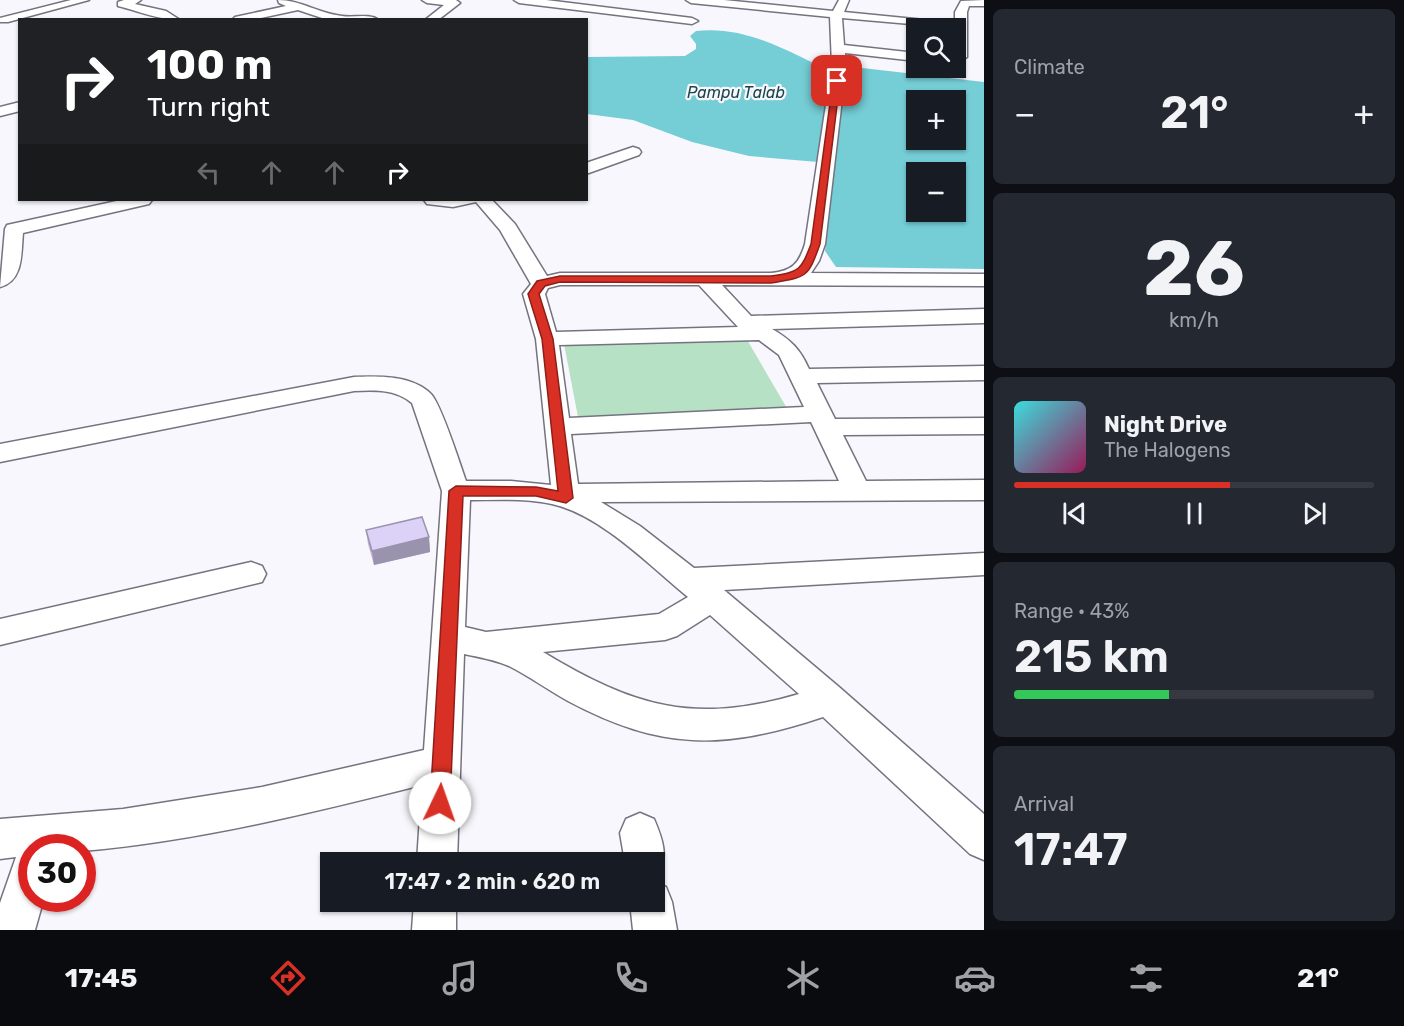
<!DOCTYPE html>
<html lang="en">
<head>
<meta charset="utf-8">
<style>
	body { margin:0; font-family:Rubik,sans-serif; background:#242831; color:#f1f3f6; height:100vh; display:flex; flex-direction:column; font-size:22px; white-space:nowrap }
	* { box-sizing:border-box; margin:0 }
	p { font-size:20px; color:#9ea1a6 }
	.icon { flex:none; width:33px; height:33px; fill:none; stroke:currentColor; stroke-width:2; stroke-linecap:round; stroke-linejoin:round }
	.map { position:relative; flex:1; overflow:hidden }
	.sheet { display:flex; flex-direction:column; gap:9px; padding:9px; background:#0d0f14; width:420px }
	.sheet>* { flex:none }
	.guide { position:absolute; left:18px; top:18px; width:570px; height:183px; border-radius:0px; box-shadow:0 2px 4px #0004; background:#202124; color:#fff; overflow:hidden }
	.controls { position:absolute; left:906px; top:18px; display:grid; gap:12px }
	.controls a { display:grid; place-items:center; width:60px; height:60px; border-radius:0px; background:#171b24; box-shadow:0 2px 4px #0004; font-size:30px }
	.speed { position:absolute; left:18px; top:834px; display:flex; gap:12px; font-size:30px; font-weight:700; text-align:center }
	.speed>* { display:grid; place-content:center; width:78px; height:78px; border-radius:50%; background:#171b24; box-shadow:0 2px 4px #0004; line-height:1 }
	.speed .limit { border:9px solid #d22; background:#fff; color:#111 }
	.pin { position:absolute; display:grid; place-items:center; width:51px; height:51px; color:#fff; margin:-26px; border-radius:12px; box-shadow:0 3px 9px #0006 }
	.me { position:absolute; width:66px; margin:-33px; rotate:3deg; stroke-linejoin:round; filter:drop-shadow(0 0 4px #0008) }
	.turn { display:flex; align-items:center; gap:21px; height:126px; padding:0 30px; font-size:27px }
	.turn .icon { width:78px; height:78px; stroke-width:2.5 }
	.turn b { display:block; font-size:42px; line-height:51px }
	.lanes { display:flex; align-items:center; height:57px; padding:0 30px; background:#0003; justify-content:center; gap:30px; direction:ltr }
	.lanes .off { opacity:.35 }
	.big { font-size:45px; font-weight:600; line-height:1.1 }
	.sheet .widget { flex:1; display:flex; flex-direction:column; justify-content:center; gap:9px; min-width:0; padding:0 21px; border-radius:9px; background:#242831 }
	.sheet .dial { align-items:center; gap:0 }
	.dial b { font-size:78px; line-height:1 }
	.song { display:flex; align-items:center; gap:18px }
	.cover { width:72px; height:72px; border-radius:9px; background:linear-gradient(135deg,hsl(180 70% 55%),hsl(330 70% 35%)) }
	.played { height:6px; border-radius:3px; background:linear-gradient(90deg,#d93025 60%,#363941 60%) }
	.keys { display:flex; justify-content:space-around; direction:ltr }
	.heat { display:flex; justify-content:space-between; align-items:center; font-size:33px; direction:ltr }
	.charge { height:9px; border-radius:4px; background:linear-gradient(90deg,#34c759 43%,#363941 0) }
	.trip { position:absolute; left:320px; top:852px; width:345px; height:60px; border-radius:0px; background:#171b24; box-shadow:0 2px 4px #0004; font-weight:600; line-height:60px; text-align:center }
	.menu { display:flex; height:96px; justify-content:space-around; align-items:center; background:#090b0e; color:#9ea1a6 }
	.menu .icon { width:42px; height:42px }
	.menu .active { color:#d93025 }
	.menu b { font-size:27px; color:#f1f3f6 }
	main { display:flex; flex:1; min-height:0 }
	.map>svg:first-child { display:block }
	.green { fill:#b6e1c4 }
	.water { fill:#75cdd5; fill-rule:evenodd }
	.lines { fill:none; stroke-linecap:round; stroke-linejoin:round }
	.minor-casing { stroke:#75737f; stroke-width:3 }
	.minor { fill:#fff; fill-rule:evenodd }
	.wall { fill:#bdb5d4 }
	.shaded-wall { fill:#9a93ad }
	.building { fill:#dcd2f7; stroke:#9a93ad; stroke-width:1.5 }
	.route { fill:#d93025; stroke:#8d1f18; stroke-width:1.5 }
	.labels { text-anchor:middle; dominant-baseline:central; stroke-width:4.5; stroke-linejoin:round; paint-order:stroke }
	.far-water-label { font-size:16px; font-style:italic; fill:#1d464a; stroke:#f8f7fd }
</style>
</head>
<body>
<main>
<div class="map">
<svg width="984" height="930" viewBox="0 0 984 930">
	<rect width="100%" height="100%" fill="#f8f7fd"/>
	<!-- green -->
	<path class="green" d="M746,338L788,410L578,417L564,344Z"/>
	<!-- water -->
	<path class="water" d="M696,31C734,27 766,40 799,56C809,61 820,65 827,73L826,114L840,115L845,66L984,82V269L836,267L825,251L836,126L818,162L749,156L692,142L633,120L587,114L586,57L685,56L696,49V44L690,36ZM916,100H956V140H916ZM916,172H956V212H916Z"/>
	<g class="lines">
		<defs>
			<path id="minor" d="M71,0H89L8,22H0V18Z
				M124,0H141L135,4L166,11L180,20C160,20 138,11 118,6V2Z
				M278,0C300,0 318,13 342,16C354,18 369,13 379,20H328L298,10L252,20L233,19L235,17L286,6L279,3Z
				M422,0H456L460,3L438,20H425L444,5L427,3Z
				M514,0H546L692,18L698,21L692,24L519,3Z
				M686,0H724L833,11L839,0H849L844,12L955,23V12L961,1L984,0V6H969L967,12V57L956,64V28L842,18L844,45L916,53V61L845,53L846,65L825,244L819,261L811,273L984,274V286L722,285L751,316L984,309V323L772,329C791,340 800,349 809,369L984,366V380L817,383L835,419L984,418V434L843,435L866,481L984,480V500L601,502L640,526L694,568L984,553V575L724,590L839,687L984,814V860L970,854L823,717C724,750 662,751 568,701C548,690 529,676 509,666C495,660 479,657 464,654L457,862H417L422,785C310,813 198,841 82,851V848H32V898H44L35,930H0V903L16,857L0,859V819L123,809L262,787L424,750L442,491L412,403C395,389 375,390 354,391L0,462V444L354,377C378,376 412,375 431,394C441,404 460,464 466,481H511L551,485L536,339L523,294L531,284L500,230L476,202L453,207L427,204L424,200H492L515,224L547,276L560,273H771C792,271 799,264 805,244L832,65L830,17L691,3ZM560,285H699L738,327L556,332L545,294L548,288ZM759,340L779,355L804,407L569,418L559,345ZM811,422L839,481L578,484L571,434ZM470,500C497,500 525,498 552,504C601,515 650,566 688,597L659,614L486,632L465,627ZM710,615L799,694C694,725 634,707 543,652L665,640L677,636Z
				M20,102V111L0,116V107Z
				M633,147L639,149L641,152L639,155L586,174V163Z
				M121,200H152L149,204L23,233C21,252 24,281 0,287L5,229L7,225Z
				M251,562L262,566L266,574L262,582L0,645V619Z
				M640,813L654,819C663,840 668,855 659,876L654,879V862H625L620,833L626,819Z
				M654,882L666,887L672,902L677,930H633L630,902H654Z
				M414,902H456V930H412Z"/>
		</defs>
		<!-- minor casing -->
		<use href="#minor" class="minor-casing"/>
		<!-- minor -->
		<use href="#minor" class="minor"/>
	</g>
	<!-- wall -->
	<path class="wall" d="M366,530L429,537L430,552L374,565L368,544Z"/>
	<!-- shaded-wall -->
	<path class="shaded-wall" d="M429,537L430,552L374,565L372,551Z"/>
	<!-- building -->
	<path class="building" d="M422,517L429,537L372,551L366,530Z"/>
	<!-- route -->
	<path class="route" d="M837,79L840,81L820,244C808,278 807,277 771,283L560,282L545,286L539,294L553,339L573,498L566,503L536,496H463L450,803L447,810L440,812L433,810L430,803L449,491L456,486L536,487L558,491L542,339L528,294L537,281L560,276H771C800,272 801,270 811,244L833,81Z"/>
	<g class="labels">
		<!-- far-water labels -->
		<g class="far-water-label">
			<text x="736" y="92">Pampu Talab</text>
		</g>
	</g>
</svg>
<div class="controls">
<a><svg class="icon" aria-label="search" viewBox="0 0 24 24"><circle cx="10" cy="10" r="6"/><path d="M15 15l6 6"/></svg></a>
<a>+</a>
<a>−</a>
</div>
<div class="speed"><div class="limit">30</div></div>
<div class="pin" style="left:837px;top:81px;background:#d93025"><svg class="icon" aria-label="arrive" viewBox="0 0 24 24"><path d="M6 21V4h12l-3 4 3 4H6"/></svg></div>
<svg class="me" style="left:440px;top:803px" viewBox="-20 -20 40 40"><circle r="19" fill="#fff"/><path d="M0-13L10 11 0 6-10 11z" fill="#d93025"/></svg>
<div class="trip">17:47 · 2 min · 620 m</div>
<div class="guide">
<div class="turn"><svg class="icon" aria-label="right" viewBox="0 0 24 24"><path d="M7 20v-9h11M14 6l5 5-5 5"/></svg><div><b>100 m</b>Turn right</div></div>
<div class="lanes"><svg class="icon off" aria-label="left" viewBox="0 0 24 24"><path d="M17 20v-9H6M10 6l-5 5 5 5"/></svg><svg class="icon off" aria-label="ahead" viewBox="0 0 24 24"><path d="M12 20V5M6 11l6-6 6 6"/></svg><svg class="icon off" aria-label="ahead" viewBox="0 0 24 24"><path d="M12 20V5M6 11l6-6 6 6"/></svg><svg class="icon" aria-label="right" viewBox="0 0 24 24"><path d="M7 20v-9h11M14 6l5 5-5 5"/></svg></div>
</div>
</div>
<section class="sheet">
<div class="widget"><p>Climate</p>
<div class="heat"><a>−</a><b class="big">21°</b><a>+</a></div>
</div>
<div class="widget dial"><b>26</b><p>km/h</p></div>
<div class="widget">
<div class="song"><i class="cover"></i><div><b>Night Drive</b><p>The Halogens</p></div></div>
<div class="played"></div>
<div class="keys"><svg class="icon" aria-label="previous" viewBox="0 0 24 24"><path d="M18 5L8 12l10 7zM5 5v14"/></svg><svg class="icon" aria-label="pause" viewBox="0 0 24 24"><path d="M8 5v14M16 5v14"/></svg><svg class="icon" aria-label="next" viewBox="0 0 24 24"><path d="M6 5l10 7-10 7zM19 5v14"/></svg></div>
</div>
<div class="widget"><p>Range · 43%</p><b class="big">215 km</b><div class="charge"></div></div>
<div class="widget"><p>Arrival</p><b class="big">17:47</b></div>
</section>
</main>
<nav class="menu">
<b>17:45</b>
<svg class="icon active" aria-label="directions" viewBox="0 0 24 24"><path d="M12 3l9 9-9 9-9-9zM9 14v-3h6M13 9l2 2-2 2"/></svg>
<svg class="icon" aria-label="music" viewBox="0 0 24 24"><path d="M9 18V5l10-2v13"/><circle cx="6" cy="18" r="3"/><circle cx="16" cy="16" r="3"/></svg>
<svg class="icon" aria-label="phone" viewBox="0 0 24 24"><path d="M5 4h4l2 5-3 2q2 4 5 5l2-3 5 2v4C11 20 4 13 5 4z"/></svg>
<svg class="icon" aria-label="climate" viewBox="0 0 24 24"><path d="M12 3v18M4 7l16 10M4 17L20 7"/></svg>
<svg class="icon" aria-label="car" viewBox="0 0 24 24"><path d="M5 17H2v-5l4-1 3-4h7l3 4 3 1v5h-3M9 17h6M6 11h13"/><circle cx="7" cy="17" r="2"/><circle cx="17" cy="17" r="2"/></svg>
<svg class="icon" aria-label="filters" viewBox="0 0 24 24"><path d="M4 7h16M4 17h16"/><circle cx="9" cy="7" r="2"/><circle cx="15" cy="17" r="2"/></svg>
<b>21°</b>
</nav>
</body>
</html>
